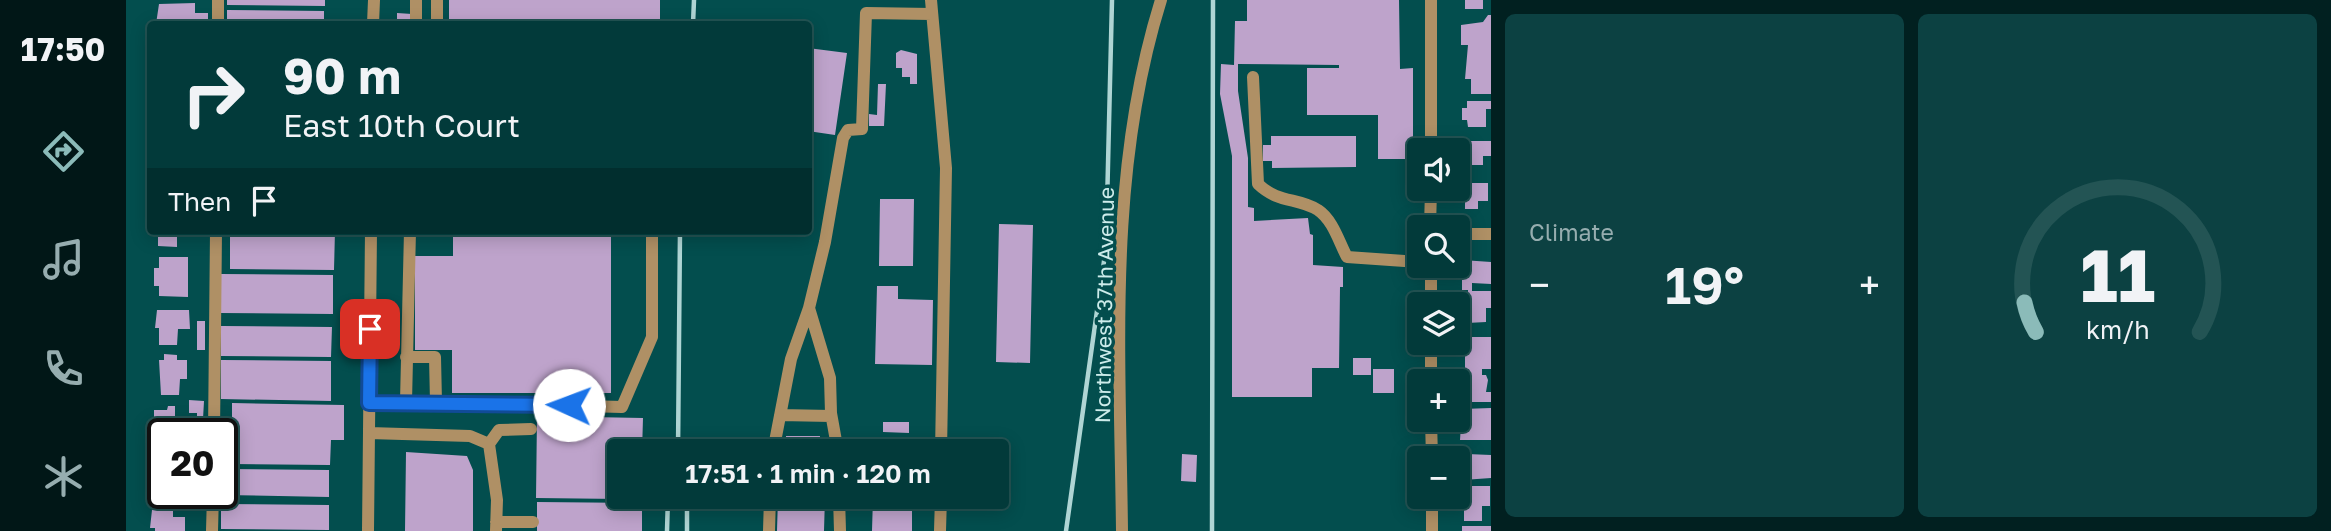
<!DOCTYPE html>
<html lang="en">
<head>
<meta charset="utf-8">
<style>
	body { margin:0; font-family:"Golos Text",sans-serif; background:#0c4142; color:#f1f3f6; height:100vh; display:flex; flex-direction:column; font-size:26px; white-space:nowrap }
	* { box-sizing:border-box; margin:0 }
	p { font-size:23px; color:#96adaf }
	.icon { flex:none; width:38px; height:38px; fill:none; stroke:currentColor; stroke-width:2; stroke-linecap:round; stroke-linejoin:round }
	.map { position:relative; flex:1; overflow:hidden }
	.panel { display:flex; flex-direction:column; gap:14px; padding:14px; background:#012020; width:840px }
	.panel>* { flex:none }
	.guide { position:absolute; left:21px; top:21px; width:665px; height:214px; border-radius:7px; box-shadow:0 4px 18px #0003,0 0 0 2px #235454; background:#023a3a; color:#f1f3f6; overflow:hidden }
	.fabs { position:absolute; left:1281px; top:138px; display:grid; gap:14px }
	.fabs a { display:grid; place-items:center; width:63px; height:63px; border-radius:7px; background:#023a3a; box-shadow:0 4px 18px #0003,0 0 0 2px #235454; font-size:35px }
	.speed { position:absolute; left:21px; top:418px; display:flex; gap:14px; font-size:35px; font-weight:700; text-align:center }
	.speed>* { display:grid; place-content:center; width:91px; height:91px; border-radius:50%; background:#023a3a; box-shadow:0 4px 18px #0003,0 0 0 2px #235454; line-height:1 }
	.speed .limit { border:4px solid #111; border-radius:10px; background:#fff; color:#111 }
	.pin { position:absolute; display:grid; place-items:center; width:60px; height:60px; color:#fff; margin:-30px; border-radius:14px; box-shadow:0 4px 10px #0006 }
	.me { position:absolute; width:77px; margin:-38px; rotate:272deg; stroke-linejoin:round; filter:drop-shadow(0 0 5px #0008) }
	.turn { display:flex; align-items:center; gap:24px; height:147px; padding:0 21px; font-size:32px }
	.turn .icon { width:91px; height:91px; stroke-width:2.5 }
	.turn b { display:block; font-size:49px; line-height:60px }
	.then { display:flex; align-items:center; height:66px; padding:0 21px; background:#0003; gap:14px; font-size:26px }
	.big { font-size:52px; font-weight:600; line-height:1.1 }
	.panel .tile { flex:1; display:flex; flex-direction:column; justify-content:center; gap:10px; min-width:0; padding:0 24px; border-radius:10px; background:#0c4142 }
	.panel .dial { align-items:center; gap:0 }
	.dial svg { height:182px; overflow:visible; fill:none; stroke:#235454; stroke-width:7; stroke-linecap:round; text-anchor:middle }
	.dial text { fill:#f1f3f6; stroke:none }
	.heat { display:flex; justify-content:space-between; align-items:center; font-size:38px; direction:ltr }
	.panel .tiles { flex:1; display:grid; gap:14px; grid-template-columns:repeat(2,1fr) }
	.trip { position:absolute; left:481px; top:439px; width:402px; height:70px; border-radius:7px; background:#023a3a; box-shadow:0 4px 18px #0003,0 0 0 2px #235454; font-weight:600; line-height:70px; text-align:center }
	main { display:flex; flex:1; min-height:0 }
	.menu { display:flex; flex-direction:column; width:126px; justify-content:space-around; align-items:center; background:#011717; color:#96adaf }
	.menu .icon { width:49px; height:49px }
	.menu .active { color:#8bbbb9 }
	.menu b { font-size:32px; color:#f1f3f6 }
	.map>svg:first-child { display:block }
	.building { fill:#bea3cb }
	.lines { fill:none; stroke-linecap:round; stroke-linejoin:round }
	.minor { stroke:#af9065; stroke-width:12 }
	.rail { stroke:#afd5d4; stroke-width:4.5 }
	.route-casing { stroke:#114b97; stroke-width:18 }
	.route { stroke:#1a73e8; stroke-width:12 }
	.labels { text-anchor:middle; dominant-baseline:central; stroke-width:7; stroke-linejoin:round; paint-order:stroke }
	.street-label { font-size:21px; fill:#cdeceb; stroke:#034e4e }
</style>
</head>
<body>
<main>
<nav class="menu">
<b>17:50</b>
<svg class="icon active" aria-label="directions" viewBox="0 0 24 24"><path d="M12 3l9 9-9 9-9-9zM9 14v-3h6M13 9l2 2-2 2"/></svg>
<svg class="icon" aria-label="music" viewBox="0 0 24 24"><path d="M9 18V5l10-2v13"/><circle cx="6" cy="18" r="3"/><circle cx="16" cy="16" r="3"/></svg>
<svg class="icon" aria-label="phone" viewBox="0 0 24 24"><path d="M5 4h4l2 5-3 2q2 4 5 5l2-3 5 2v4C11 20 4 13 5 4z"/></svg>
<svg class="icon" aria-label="climate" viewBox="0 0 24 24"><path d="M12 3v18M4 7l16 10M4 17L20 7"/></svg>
</nav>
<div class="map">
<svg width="1365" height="531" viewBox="0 0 1365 531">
	<rect width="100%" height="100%" fill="#034e4e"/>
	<!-- building -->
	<path class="building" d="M101,0H199V6L101,5Z
		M323,0H534V24H323Z
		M1121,0H1273L1274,69L1287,68V159H1252V115H1181V68H1213V65L1112,64V91L1122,158V207L1128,208V221L1182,218L1184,234L1187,235V265L1217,267V287H1214L1213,368H1186V397H1106V156L1094,94L1095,64L1108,65L1109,21H1121Z
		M1339,0H1357V9H1339Z
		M69,3V13H82V24H30L33,4Z
		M101,10L198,11V24H101Z
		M271,13L286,14V24H271Z
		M1362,15H1365V94H1345V79H1339L1342,45H1335V25L1357,22Z
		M682,48L721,53L709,135L682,131Z
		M775,50L791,54V84H784V77H776V68H770V53Z
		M752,84H760L758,126H743V114L751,115Z
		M1341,101H1365V109H1360V127H1342L1341,120H1336V108H1341Z
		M1145,136H1230V167L1146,168V161H1137V145H1145Z
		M1338,141H1365V156H1357V165H1338Z
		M1332,183H1362V201H1352V209H1339V201H1327V189H1332Z
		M754,199H788L787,266H753Z
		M873,224L907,225L904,363L870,362Z
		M32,231H57V234H51V247L32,246Z
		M104,231H209L208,270L104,269Z
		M327,231H485V393H326V350H289V256H327Z
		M33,257H62V297L33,296V286H28V268H33Z
		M1336,260L1365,262V284L1346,283V291H1365V308H1360V322L1341,323L1342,290H1336Z
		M94,274L207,275V314L93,313Z
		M751,286H772V299L807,300L806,365L749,364Z
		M31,310H63L64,329H52L51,345H33V328H29Z
		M71,321H79V350H71Z
		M95,326L206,327L205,357L95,356Z
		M1339,337H1365V369H1356V375H1360L1362,380L1360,392H1365V402H1336V376H1343V369H1339Z
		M38,354L51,355V360H61V379H54L53,395H35L33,360H38Z
		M1227,358H1245V375H1227Z
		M95,360L205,361V401L95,399Z
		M1247,369H1268V393H1247Z
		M63,400L78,401L77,419H71V413H63Z
		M106,403L218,405V440H205L204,465L106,464Z
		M42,406H49V416L57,417L56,429H49V434H37V445H30V428H24V419H28V410H41Z
		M1365,408V440H1334L1336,409Z
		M411,416L517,418L516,452H494V499L410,498Z
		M757,422H783V433L757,432Z
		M660,436H694L693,452H660Z
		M280,452L341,456L347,470V531H279Z
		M1056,454L1071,455L1070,482L1055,481Z
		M1341,454L1365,455V478L1337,480V462H1341Z
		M29,459H37V494H30L31,478H24V466H29Z
		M97,469L203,470V497L97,495Z
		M1338,486H1364V506H1356V521H1338Z
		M652,497H699L698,531H651Z
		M747,497H786V531H746Z
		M27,501H47V517H59V531H29V528H24Z
		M411,502L516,503V531H411Z
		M95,504L203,505V530L95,529Z
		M1336,526H1365V531H1336Z"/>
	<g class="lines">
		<!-- minor -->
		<path class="minor" d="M290,0V24
			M805,0L820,168L815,452
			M92,24V0
			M247,24L248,0
			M311,24V0
			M1127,77L1132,184C1153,204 1171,197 1192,210C1207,220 1213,242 1221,257L1293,262
			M1305,150V0
			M1304,228L1305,189
			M1332,234H1365
			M1305,266V304
			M683,308L704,378L705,413L712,452
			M1305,343V382
			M280,402H310L309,357H280
			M310,402L496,407L526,337V231
			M243,403L280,402L284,231
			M654,415L705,416
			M1305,420L1306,458
			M243,433L344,436L363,444L371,500L370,531
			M88,434L90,231
			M363,444L373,430L405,429
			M647,452L665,359L683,308L699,242L717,138L722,130L736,129L740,13L806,14
			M713,497L714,531
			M1306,497V531
			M370,522H407
			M86,531L87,494
			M242,531L245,231
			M643,531L644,497
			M814,531L815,497
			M996,531C994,353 981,172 1035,0"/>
		<!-- rail -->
		<path class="rail" d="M567,24L568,0
			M552,452L554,231
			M541,531L542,497
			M561,531V497
			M940,531L980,247L986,0
			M1086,531L1087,0"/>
	</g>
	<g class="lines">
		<defs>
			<path id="route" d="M244,329L243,403L443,405"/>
		</defs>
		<!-- route casing -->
		<use href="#route" class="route-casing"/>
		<!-- route -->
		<use href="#route" class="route"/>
	</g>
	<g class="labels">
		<!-- street labels -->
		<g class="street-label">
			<text transform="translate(978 305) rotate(-89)">Northwest 37th Avenue</text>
		</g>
	</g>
</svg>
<div class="fabs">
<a><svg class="icon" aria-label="sound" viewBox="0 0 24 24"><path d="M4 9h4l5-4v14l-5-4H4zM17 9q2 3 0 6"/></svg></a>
<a><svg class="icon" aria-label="search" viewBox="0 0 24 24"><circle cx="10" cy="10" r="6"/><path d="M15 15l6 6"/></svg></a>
<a><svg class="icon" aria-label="layers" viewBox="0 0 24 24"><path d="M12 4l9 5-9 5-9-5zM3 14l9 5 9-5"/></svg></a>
<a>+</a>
<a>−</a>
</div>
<div class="speed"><div class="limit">20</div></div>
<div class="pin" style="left:244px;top:329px;background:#d93025"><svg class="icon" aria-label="arrive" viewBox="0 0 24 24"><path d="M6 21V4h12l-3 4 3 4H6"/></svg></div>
<svg class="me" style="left:443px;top:405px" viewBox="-20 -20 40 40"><circle r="19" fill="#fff"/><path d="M0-13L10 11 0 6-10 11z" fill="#1a73e8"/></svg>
<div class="trip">17:51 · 1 min · 120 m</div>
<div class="guide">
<div class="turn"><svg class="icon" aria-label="right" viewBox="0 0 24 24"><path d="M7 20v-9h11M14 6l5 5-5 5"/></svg><div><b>90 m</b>East 10th Court</div></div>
<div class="then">Then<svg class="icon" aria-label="arrive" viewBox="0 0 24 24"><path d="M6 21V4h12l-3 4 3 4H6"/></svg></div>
</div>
</div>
<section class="panel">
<div class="tiles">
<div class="tile"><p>Climate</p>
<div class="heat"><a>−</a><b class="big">19°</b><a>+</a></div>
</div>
<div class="tile dial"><svg viewBox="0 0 100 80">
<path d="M14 69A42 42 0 1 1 86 69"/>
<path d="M14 69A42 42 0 0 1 9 56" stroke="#8bbbb9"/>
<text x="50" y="56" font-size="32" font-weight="700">11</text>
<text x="50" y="72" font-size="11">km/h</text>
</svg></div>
</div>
</section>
</main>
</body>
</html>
